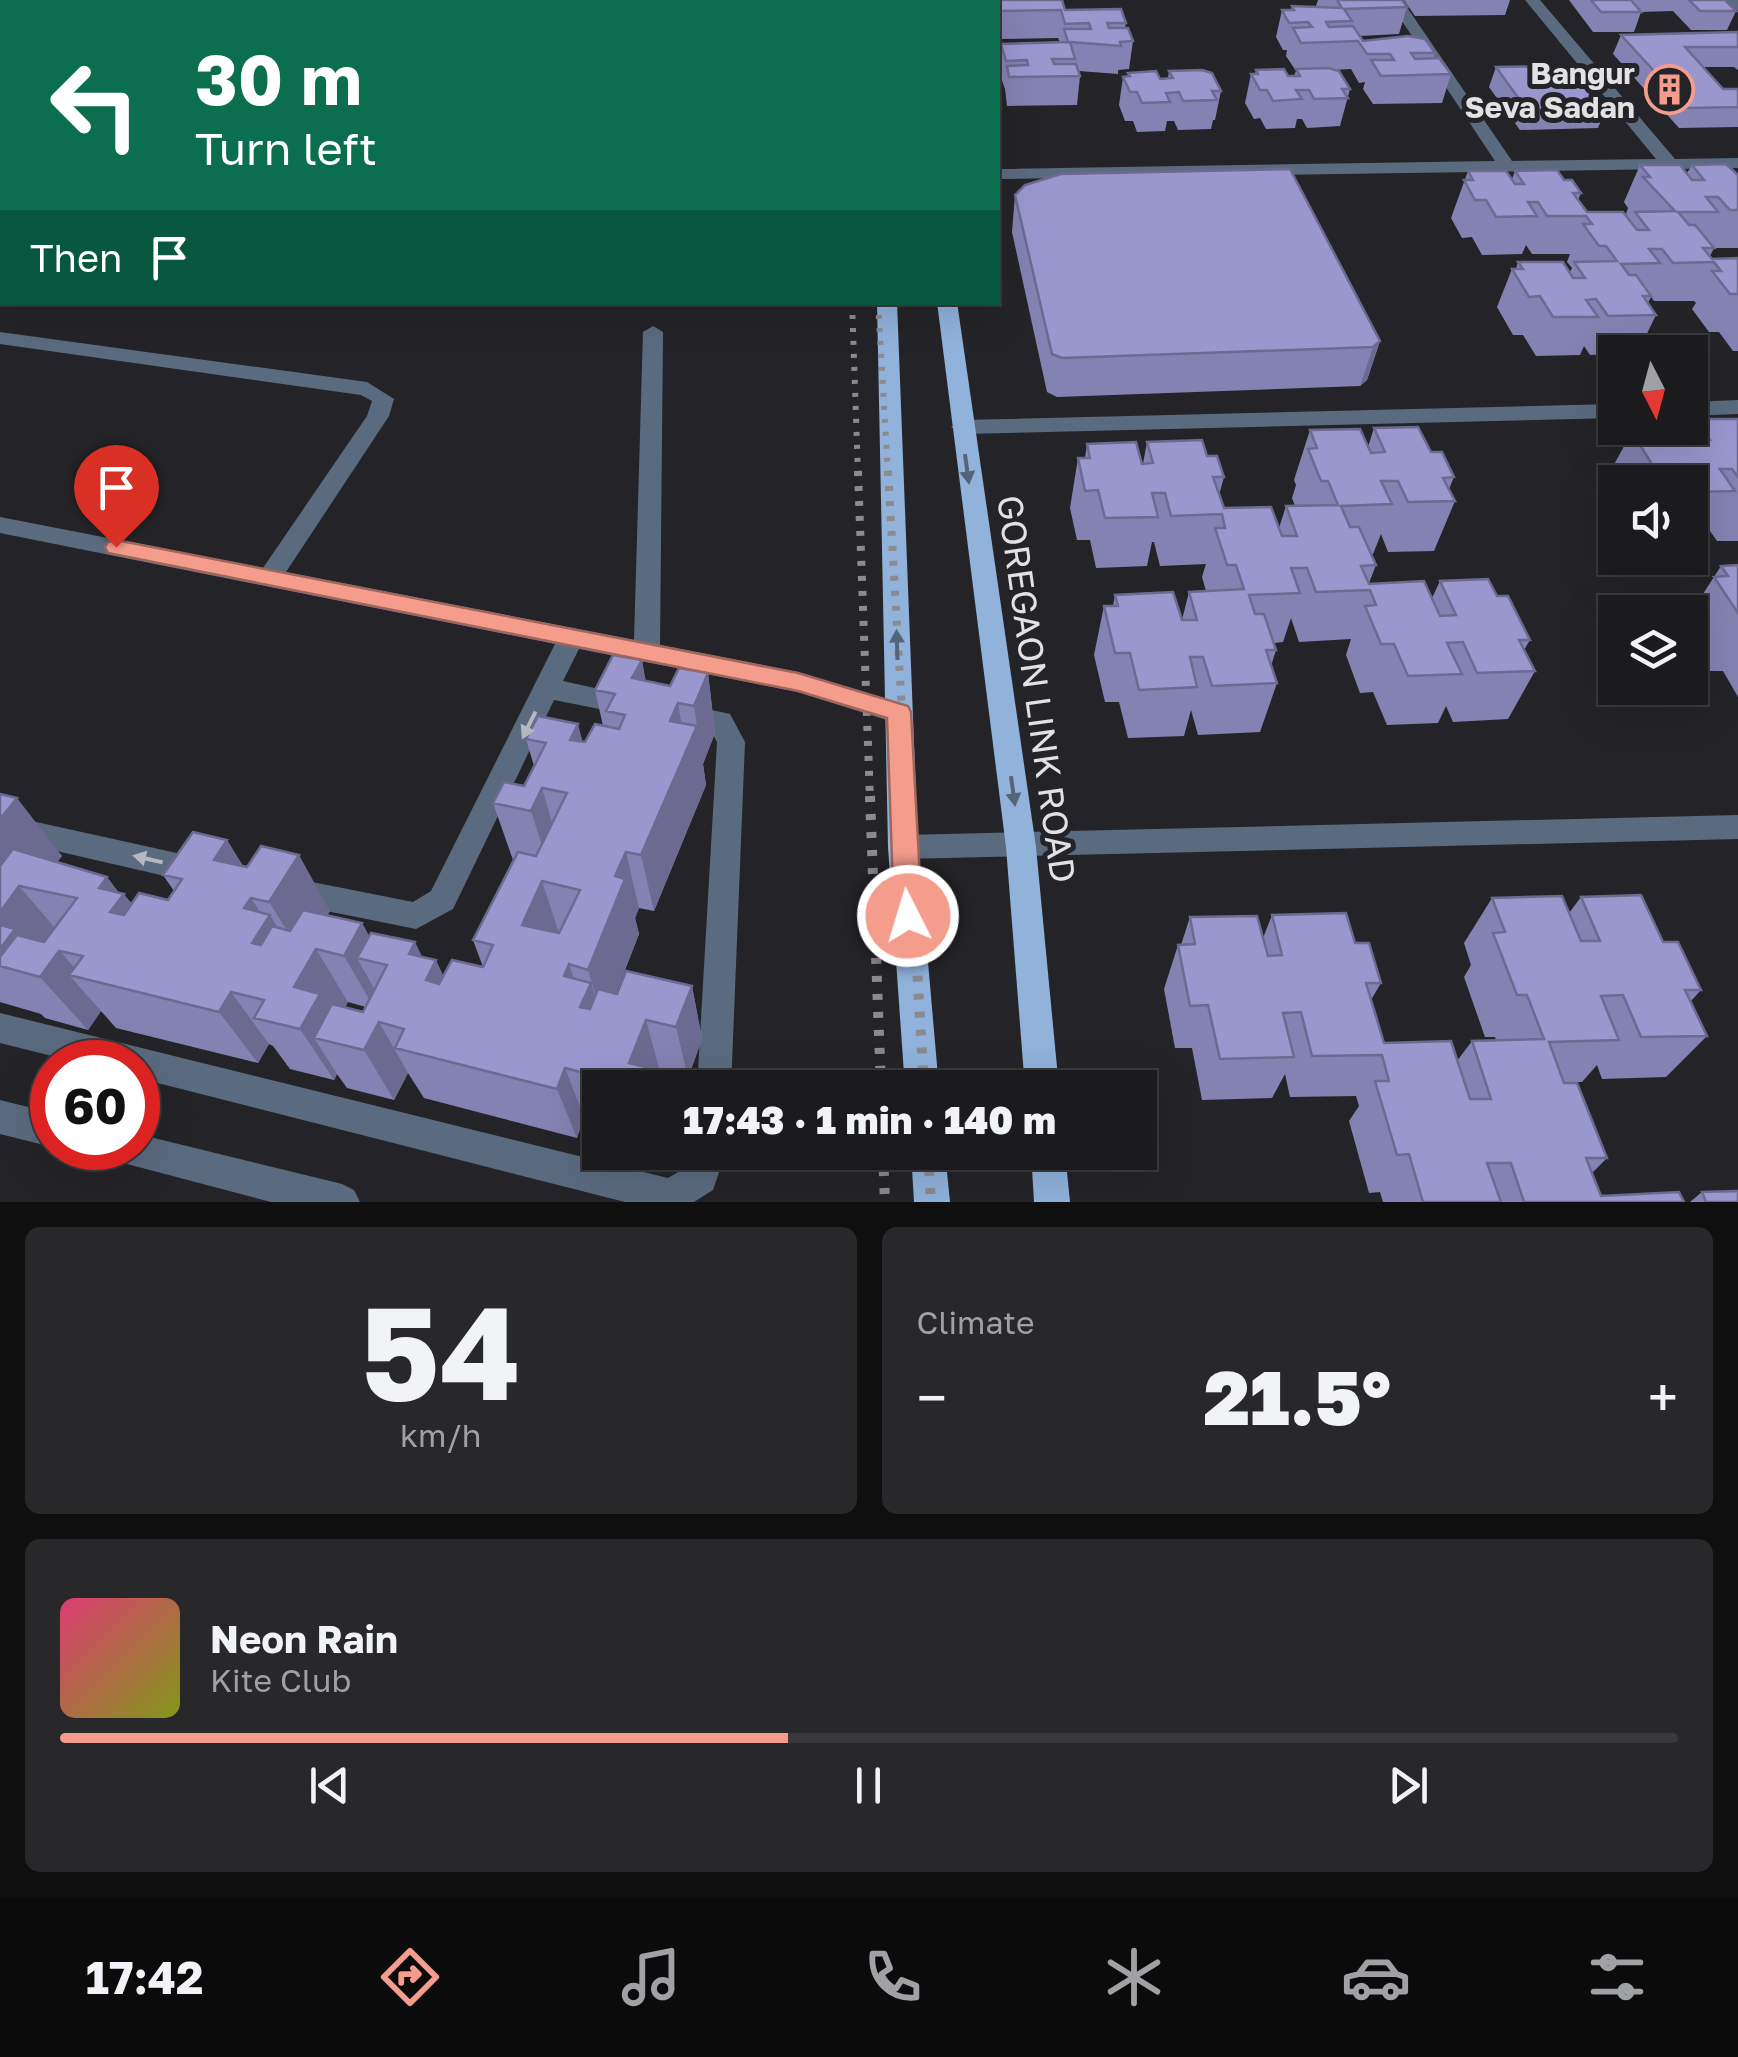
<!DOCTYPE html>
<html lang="en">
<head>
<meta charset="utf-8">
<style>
	body { margin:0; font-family:"Golos Text",sans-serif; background:#28282b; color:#f1f3f6; height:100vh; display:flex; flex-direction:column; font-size:38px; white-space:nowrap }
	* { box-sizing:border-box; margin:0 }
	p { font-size:32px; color:#a0a1a4 }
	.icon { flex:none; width:55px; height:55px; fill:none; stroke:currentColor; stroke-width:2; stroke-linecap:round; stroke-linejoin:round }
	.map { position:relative; height:1202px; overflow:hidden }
	.sheet { display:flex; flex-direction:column; gap:25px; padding:25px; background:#0f0f10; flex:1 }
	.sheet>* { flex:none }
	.hud { position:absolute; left:0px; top:0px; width:1000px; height:305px; box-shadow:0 10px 40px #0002,0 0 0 2px #39393c; background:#0b6e4f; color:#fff; overflow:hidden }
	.needle { width:65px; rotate:174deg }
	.controls { position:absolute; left:1598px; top:335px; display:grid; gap:20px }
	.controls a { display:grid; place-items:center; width:110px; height:110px; border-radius:0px; background:#1b1b1e; box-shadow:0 10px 40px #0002,0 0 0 2px #39393c; font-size:50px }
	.speed { position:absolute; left:30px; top:1040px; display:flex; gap:20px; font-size:50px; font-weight:700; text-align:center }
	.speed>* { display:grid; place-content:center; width:130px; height:130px; border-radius:50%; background:#1b1b1e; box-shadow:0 10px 40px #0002,0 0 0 2px #39393c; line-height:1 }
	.speed .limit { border:15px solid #d22; background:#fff; color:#111 }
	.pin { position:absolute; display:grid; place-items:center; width:85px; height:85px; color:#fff; margin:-102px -42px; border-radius:50% 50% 50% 0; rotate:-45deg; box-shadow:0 0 10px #0007 }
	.pin .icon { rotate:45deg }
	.me { position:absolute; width:110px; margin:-55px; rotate:355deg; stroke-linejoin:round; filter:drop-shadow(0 0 8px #0008) }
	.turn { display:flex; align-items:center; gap:35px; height:210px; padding:0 30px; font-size:45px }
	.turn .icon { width:130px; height:130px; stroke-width:2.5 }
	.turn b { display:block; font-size:70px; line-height:85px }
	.then { display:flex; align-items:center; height:95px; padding:0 30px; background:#0003; gap:20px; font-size:38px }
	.big { font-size:75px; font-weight:800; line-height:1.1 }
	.sheet .tile { flex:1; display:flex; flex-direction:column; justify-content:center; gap:15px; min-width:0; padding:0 35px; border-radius:15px; background:#28282b }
	.sheet .dial { align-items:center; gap:0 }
	.dial b { font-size:130px; line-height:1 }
	.song { display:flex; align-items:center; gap:30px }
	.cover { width:120px; height:120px; border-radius:15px; background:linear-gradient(135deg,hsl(340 70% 55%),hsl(70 70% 35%)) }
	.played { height:10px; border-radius:5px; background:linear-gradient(90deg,#f49d8d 45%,#39393c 45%) }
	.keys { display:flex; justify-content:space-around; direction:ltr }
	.heat { display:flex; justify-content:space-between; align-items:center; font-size:55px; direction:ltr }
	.sheet .tiles { flex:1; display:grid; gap:25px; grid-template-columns:1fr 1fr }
	.tile:last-child { grid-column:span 2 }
	.trip { position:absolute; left:582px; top:1070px; width:575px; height:100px; border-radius:0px; background:#1b1b1e; box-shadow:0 10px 40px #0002,0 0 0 2px #39393c; font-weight:800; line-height:100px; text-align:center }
	.tab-bar { display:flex; height:160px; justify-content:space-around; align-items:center; background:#0b0b0c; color:#a0a1a4 }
	.tab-bar .icon { width:70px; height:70px }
	.tab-bar .current { color:#f49d8d }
	.tab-bar b { font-size:45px; color:#f1f3f6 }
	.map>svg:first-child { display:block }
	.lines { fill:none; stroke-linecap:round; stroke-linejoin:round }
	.minor { fill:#5b6b7f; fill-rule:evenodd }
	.major { fill:#90b2db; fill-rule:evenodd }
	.rail-far2 { stroke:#8b8b8f; stroke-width:6; stroke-dasharray:4 9; stroke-linecap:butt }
	.rail-far1 { stroke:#8b8b8f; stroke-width:8; stroke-dasharray:5 10; stroke-linecap:butt }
	.rail { stroke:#8b8b8f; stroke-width:10; stroke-dasharray:6 12; stroke-linecap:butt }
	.wall { fill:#8482b2; fill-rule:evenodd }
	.shaded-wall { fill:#6c6a91 }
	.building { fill:#9a97cf; stroke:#6c6a91; stroke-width:2.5; fill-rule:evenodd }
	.oneway { fill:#556479 }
	.oneway2 { fill:#b3b8c1 }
	.route { fill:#f49d8d; stroke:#9f665c; stroke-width:2.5 }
	.labels { text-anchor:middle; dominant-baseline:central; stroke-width:10; stroke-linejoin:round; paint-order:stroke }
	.far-poi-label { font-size:30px; font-weight:bold; fill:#e2e2e5; stroke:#242428; text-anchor:end }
	.street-label { font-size:35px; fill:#e2e2e5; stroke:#242428 }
</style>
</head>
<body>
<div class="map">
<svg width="1738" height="1202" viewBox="0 0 1738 1202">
	<rect width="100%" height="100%" fill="#242428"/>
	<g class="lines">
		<!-- minor -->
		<path class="minor" d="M1388,0H1402L1512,161L1656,159L1525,0H1540L1675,159L1738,158V168L998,179V169L1495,161Z
			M1724,0H1738V11Z
			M0,177H2V187H0Z
			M653,326L663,332L660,645L798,672L909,706L912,713L909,720L899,724L798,692L579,649L563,681L639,698L643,705L639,712L630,715L554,700L453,909L416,929L292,904L281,900L277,891L281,882L292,878L413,902L431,891L555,644L0,533V517L263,568L367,416L372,401L361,395L0,344V332L367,382L394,399L389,416L286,572L634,640L643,332Z
			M1738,400V414L1690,416V402Z
			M1615,404V418L962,434L951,427L962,420Z
			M684,704L730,714L745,742L731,1088H697L717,742L711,731L674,723L671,715L674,707Z
			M0,814L204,859L214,863L219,872L214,881L204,885L0,838Z
			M1738,815V839L903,859L893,856L888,847L893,838L903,835Z
			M0,1013L668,1178L687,1167L692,1152H726L713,1190L694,1202H625L138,1078V1062H76L0,1043Z
			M0,1100L52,1113V1147L0,1134Z
			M138,1134L342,1184L354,1190L360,1202H271L112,1160L107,1148H138Z"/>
		<!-- major -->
		<path class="major" d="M853,0H867V2H853Z
			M903,0H917V2H903Z
			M877,302H897L918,847L939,1088H905L888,847Z
			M937,302H957L1036,847L1059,1088H1025L1006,847Z
			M911,1152H945L950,1202H914Z
			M1031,1152H1065L1070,1202H1034Z"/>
		<!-- rail-far2 -->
		<path class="rail-far2" d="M852,302L858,474
			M878,302L888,474"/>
		<!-- rail-far1 -->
		<path class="rail-far1" d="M858,471L870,799
			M888,471L907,799"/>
		<!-- rail -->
		<path class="rail" d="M870,796L881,1088
			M907,796L924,1088
			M883,1152L885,1202
			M928,1152L931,1202"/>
	</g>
	<!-- wall -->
	<path class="wall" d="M991,0H1062L1065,10L1126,23L1125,28L1133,41L1129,69L1118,70V74L1079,71L1080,76L1077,105L1007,106L1005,89L999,72L1001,44L1060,42L1058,38L998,39V2H991Z
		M1318,0H1402L1407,7L1399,34L1359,36L1363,41L1435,53L1433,58L1451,74L1442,103L1373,104L1363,89L1365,82L1359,83L1351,69L1334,70L1350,89L1340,126L1307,128L1302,119H1297L1295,128L1266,129L1260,118L1254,119L1245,103L1251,74H1255L1256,70L1294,76L1296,71L1286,56L1287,50H1283L1276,37L1282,10H1291L1292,6H1316Z
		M1404,0H1510L1505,15L1415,16Z
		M1569,0H1725L1736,11L1727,30H1691L1673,11L1641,12L1634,32H1593Z
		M1738,32V70L1734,67H1703L1723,89H1738V127L1679,128L1613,54L1621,35Z
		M1496,67L1606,108L1598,128L1520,130L1489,87Z
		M1169,71L1221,91L1215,120H1213L1211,129L1178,130L1174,121H1167L1165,131L1137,132L1133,121H1125L1119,105L1123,77L1128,76V73L1160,79L1168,78Z
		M1640,165L1687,173L1692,165L1738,175V248H1714L1710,256L1712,259L1738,258V351H1733L1719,332H1709L1692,309L1696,303L1694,301H1654L1651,297L1648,303L1656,315L1638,352L1590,355L1584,346L1580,355L1536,356L1523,335H1513L1497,307L1512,269H1516L1518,262L1570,272L1572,268L1567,262L1570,254H1532L1526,245L1522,254L1482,255L1472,237L1462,238L1451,218L1468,171L1512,179L1515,171L1564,180L1581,193L1578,200L1587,212L1631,221L1626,214L1628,208L1624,202Z
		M1015,195L1380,341L1367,380L1360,386L1057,397L1047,392L1012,232Z
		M1696,419H1738V541H1717L1710,531L1704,541H1690V482H1615V497L1607,484L1613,473L1611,470L1634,428H1691Z
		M1374,428L1431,452L1454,477L1449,489L1455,501L1434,551L1388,552L1381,534L1373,554H1371L1376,565L1369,583L1432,598L1440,581L1497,596L1530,640L1524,650L1535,671L1508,719L1453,722L1446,706L1438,723L1387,725L1373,692L1360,693L1346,655L1351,639L1299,642L1291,618L1283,642L1274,643L1276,650L1271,666L1277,683L1260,732L1198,735L1191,710L1184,736L1128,738L1119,702H1105L1094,655L1104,606H1113L1115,595L1182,620L1189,592L1206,591L1202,577L1206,564L1160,566L1154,542H1152L1147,566L1096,568L1090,540H1077L1070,508L1078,458H1085L1087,444L1143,464L1147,442L1207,456L1224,477L1219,495L1224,508L1279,528L1286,506H1295L1292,498L1296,485L1294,480L1310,430L1368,447Z
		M1738,565V697L1723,671H1709L1690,639V614L1721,566Z
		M642,660L645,681L670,686L708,673L715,733L703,764L706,785L654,911L639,908L635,918L639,934L616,993L692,986L702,1039L688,1078L660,1072L600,1088V1121L584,1117L577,1138L424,1098L408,1073L394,1100L347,1088L337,1074L334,1080L290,1069L273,1046L269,1044L258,1063L116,1028L101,1011L88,1030L45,1018L41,1014L0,1002V794L62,856L57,862L107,877L118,892L132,903L168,900L174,891L163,875L227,840L243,867L330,911L327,915L362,923L369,936L422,957L443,976L483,967L473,940L513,860L493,803L524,786L534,766L526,739L585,742L603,726L595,690ZM348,1002L366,1007L363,1012L345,1007Z
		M1581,897L1663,942L1701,990L1691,1001L1707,1036L1666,1077L1602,1079L1597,1065L1582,1082H1564L1607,1158L1592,1173L1601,1196L1684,1202H1383L1380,1192L1369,1193L1349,1121L1359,1106L1356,1096L1290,1097L1285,1074L1272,1098L1202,1100L1192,1048H1175L1164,989L1178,945H1181L1190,917L1263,938L1272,915L1355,943L1381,983L1371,1000L1384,1043L1457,1061L1472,1041L1496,1040L1495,1037H1485L1464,977L1471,965L1464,943L1492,898L1569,913Z
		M1702,1192L1738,1202H1690Z"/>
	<!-- shaded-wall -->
	<path class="shaded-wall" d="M1380,341L1367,380L1360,386L1373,347Z
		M642,660L653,720L632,678Z
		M708,673L715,733L703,764L706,785L654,911L641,855L670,721L678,703L686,751L697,726L694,706Z
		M578,724L593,782L570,740Z
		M542,788L559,846L549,868L531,811Z
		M17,798L62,856L36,890L19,886L0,864V819Z
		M227,840L262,896L251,898L266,921L270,915L304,969L252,943L214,860Z
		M626,852L639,908L635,918L639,934L604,1023L588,970L615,876Z
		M299,855L330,911L303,956L269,902Z
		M107,877L122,897L124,894L166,948L110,912L99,888Z
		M0,878L19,886L67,942L60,951L84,979L69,975L101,1011L88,1030L40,977L0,966Z
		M542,881L560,936L522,925Z
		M362,923L384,964L357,958L380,999L375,1009L344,956Z
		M415,942L430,973L436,960L461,1013L452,1032L409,954Z
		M316,949L348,1002L337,1021L314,1038L337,1074L334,1080L300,1029L294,987Z
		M569,964L582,1003L591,983L607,1035L597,1058L564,976Z
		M692,986L702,1039L688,1078L676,1027Z
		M231,992L269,1044L258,1063L219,1012Z
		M646,1020L660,1072L663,1088H637L629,1063Z
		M379,1022L408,1073L394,1100L364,1050Z
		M565,1068L584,1117L577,1138L557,1089Z"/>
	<!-- building -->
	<path class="building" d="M997,0H1062L1065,10L1121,9L1126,23H1107L1109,28H1128L1133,41L1120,42L1121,46L1070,42L1075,59H1052L1054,64H1076L1080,76L1009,77L1007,66L1028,65L1027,60L1006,61L1001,44L1068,42L1064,29H1091L1089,23L1065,24L1061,10L1000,11Z
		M1337,0H1402L1407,7L1344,9L1352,21L1326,22L1329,27L1353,26L1363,41L1408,36L1425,39L1435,53H1411L1415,59L1439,58L1451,74L1381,76L1371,60H1394L1390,54H1367L1358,41L1301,43L1293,28L1312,27L1308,22L1289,23L1282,10H1294L1292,6L1342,8Z
		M1591,0H1631L1641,12H1601Z
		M1689,0H1725L1736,11H1700Z
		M1738,32V47H1685L1723,89H1738V107L1688,108L1621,35Z
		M1572,66L1606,108L1527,110L1496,67Z
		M1328,68L1339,71L1350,89H1342L1348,98L1314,99L1309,90H1296L1302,99L1273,101L1267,90H1260L1251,74H1258L1256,70L1284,69L1288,76H1300L1296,69Z
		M1202,70L1212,73L1221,91H1212L1217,100L1183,101L1179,92L1166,93L1170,102L1142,103L1137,92H1130L1123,77L1130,76L1128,73L1156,71L1160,79L1173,78L1169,71Z
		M1726,164L1738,175V210H1730L1718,197H1706L1718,212H1678L1689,225H1695L1714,248H1703L1712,259L1738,258V294H1730L1712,271H1721L1714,262L1673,263L1662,249H1649L1660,263L1621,264L1629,275H1636L1651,296H1643L1656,315L1608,316L1596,299L1586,300L1598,317H1553L1540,296L1529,297L1512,269H1523L1518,262H1563L1573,278H1585L1574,262L1617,261L1606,246H1599L1583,224H1592L1586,216H1547L1538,202H1528L1537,216L1496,217L1486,200H1475L1464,180H1473L1468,171H1506L1515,184H1524L1515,171L1557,170L1564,180H1572L1581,193H1573L1587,212H1623L1637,230H1649L1635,212L1675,211L1643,177H1650L1640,165H1680L1692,180H1704L1692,165Z
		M1290,169L1380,341L1373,347L1062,358L1052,354L1015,195L1025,185L1061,174Z
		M1696,419H1738V477L1732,469H1720L1735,491L1690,492V482H1677L1666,465L1653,466L1634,435L1647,434L1642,428H1690V426L1700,440H1710Z
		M1418,427L1431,452H1442L1454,477L1443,478L1455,501L1408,502L1398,481H1381L1392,504L1341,506L1350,527H1359L1376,565L1361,566L1369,584L1424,581L1440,616L1456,615L1440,581L1488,579L1497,596H1508L1530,640H1519L1535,671L1477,673L1463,642L1447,643L1462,674L1408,676L1394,644H1381L1365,606L1376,605L1370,590L1316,592L1307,568H1291L1300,593L1249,595L1255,614H1264L1276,650H1266L1277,683L1212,686L1203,657H1190L1197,687L1139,690L1130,653H1115L1104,606H1118L1115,595L1173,592L1182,620H1197L1189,592L1244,589L1236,565H1227L1215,528H1225L1222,514L1171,516L1165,493H1152L1158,517L1105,518L1098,490L1085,491L1078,458H1090L1087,444L1136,442L1142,464L1153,463L1147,442L1202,440L1207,456H1217L1224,477H1213L1224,508L1271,507L1282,536H1297L1286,506L1338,505L1328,481H1321L1308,449L1317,448L1310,430L1360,429L1371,453L1385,452L1374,428Z
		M1738,565V613L1714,577L1728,576L1721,566Z
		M613,655L642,660L632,678L670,686L679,668L708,673L694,706L678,703L670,721L697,726L641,855L626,852L615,876L625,879L588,970L569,964L564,976L591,983L580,1007L590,1009L598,989L617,994L626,971L692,986L676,1027L646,1020L629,1063L658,1070L652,1088H600V1096L594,1095L601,1077L565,1068L557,1089L395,1048L404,1029L379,1022L364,1050L314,1038L332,1004L363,1012L387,965L357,958L371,933L415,942L409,954L436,960L426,980L439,984L452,960L483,967L493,945L473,940L518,852L536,856L567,793L542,788L531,811L493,803L504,782L524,786L546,743L526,739L538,716L578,724L570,740L585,742L595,724L619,729L625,715L606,711L615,694L595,690ZM542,881L580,890L559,933L522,925Z
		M0,794L17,798L0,819Z
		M193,832L227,840L214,860L247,867L261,846L299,855L269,902L251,898L244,908L270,915L252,943L261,945L272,926L290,931L303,910L362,923L344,956L316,949L294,987L320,994L300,1029L254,1018L264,1000L231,992L219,1012L69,975L83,956L59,951L40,977L0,966V957L17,935L44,942L77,898L19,886L0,912V866L13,849L107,877L99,888L124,894L110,912L124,915L139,893L168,900L182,879L163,875Z
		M1641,895L1663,942H1678L1701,990H1685L1707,1036L1641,1037L1623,995L1601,996L1619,1040L1549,1042L1564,1083H1577L1607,1158H1586L1601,1196L1679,1192L1684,1202H1524L1511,1163H1487L1501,1202H1423L1409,1154L1397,1155L1375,1081H1389L1382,1055L1312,1056L1301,1012L1283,1013L1294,1057L1220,1059L1208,1005L1190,1006L1178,945L1195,944L1190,917L1257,916L1268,956L1282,955L1272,915L1346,913L1355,943H1369L1381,983H1366L1384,1043L1451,1041L1470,1099H1491L1472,1041L1544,1039L1527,995H1517L1493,933L1505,932L1492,898L1562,896L1581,941H1600L1581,897Z
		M0,925L15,929L0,949Z
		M1738,1191V1202H1706L1702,1192Z"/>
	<!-- one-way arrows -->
	<defs><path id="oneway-solid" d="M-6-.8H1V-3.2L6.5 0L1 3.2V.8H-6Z" transform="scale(2.5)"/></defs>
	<g class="oneway">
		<use href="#oneway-solid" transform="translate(967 469) rotate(82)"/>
		<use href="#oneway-solid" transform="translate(897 645) rotate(-92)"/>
		<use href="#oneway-solid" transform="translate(1013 791) rotate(82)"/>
	</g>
	<g class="oneway2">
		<use href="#oneway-solid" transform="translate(529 725) rotate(116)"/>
		<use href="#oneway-solid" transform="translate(148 859) rotate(-167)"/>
	</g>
	<!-- route -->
	<path class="route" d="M116,540L798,673L908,706L911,712L922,916L918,925L908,928L898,925L894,916L887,718L798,691L108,553L105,547L108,542Z"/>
	<!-- icons -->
	<defs>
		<symbol id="building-ring" viewBox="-11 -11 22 22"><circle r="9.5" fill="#242428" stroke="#f49d8d" stroke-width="1.5"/><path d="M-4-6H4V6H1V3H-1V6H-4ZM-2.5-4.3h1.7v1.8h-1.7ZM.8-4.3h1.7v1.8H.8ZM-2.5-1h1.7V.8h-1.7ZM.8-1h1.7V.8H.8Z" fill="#f49d8d"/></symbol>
	</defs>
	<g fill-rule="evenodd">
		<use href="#building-ring" x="1642" y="62" width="55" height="55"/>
	</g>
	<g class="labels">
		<!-- far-poi labels -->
		<g class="far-poi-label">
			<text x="1635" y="73">Bangur<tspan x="1635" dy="34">Seva Sadan</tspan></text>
		</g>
		<!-- street labels -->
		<g class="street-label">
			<text transform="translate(1037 689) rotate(82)">GOREGAON LINK ROAD</text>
		</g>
	</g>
</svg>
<div class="controls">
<a><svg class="needle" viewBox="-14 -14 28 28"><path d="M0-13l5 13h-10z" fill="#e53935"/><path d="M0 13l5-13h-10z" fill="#a0a1a4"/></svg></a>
<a><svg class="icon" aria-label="sound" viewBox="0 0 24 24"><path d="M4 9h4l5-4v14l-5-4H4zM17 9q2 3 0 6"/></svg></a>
<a><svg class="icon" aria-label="layers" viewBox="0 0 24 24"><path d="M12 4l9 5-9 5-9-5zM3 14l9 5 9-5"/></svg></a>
</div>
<div class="speed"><div class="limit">60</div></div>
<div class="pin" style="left:116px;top:547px;background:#d93025"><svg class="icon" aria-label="arrive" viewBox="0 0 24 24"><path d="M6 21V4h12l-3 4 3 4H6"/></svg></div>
<svg class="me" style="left:908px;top:916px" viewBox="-20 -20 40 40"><circle r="17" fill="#f49d8d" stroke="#fff" stroke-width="3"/><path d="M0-11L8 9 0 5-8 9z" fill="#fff"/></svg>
<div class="trip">17:43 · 1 min · 140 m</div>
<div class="hud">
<div class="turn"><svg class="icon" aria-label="left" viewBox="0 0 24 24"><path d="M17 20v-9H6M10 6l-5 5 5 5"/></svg><div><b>30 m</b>Turn left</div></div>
<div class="then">Then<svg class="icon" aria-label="arrive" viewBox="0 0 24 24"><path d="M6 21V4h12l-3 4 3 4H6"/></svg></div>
</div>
</div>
<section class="sheet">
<div class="tiles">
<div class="tile dial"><b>54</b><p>km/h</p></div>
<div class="tile"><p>Climate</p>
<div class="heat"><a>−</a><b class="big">21.5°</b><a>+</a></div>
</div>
<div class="tile">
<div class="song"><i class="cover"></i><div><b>Neon Rain</b><p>Kite Club</p></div></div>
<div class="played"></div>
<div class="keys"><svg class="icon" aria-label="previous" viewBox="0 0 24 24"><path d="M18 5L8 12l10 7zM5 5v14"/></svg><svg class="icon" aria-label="pause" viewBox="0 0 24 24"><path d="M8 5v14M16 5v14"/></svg><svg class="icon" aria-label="next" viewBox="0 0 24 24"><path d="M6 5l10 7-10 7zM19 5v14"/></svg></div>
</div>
</div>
</section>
<nav class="tab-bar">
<b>17:42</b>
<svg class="icon current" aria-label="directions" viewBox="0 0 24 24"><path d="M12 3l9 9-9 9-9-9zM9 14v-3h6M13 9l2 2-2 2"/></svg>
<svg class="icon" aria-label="music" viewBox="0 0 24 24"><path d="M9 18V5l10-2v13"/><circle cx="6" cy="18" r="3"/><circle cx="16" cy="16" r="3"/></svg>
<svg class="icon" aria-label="phone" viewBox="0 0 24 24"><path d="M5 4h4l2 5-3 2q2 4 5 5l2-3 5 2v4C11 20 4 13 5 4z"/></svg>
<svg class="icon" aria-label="climate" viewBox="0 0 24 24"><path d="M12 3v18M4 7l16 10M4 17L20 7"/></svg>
<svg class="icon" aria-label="car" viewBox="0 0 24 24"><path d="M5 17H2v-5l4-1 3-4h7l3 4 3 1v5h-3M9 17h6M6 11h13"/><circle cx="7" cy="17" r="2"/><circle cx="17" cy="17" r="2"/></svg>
<svg class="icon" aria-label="filters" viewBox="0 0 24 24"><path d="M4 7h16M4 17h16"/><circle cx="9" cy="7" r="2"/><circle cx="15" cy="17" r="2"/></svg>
</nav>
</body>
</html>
